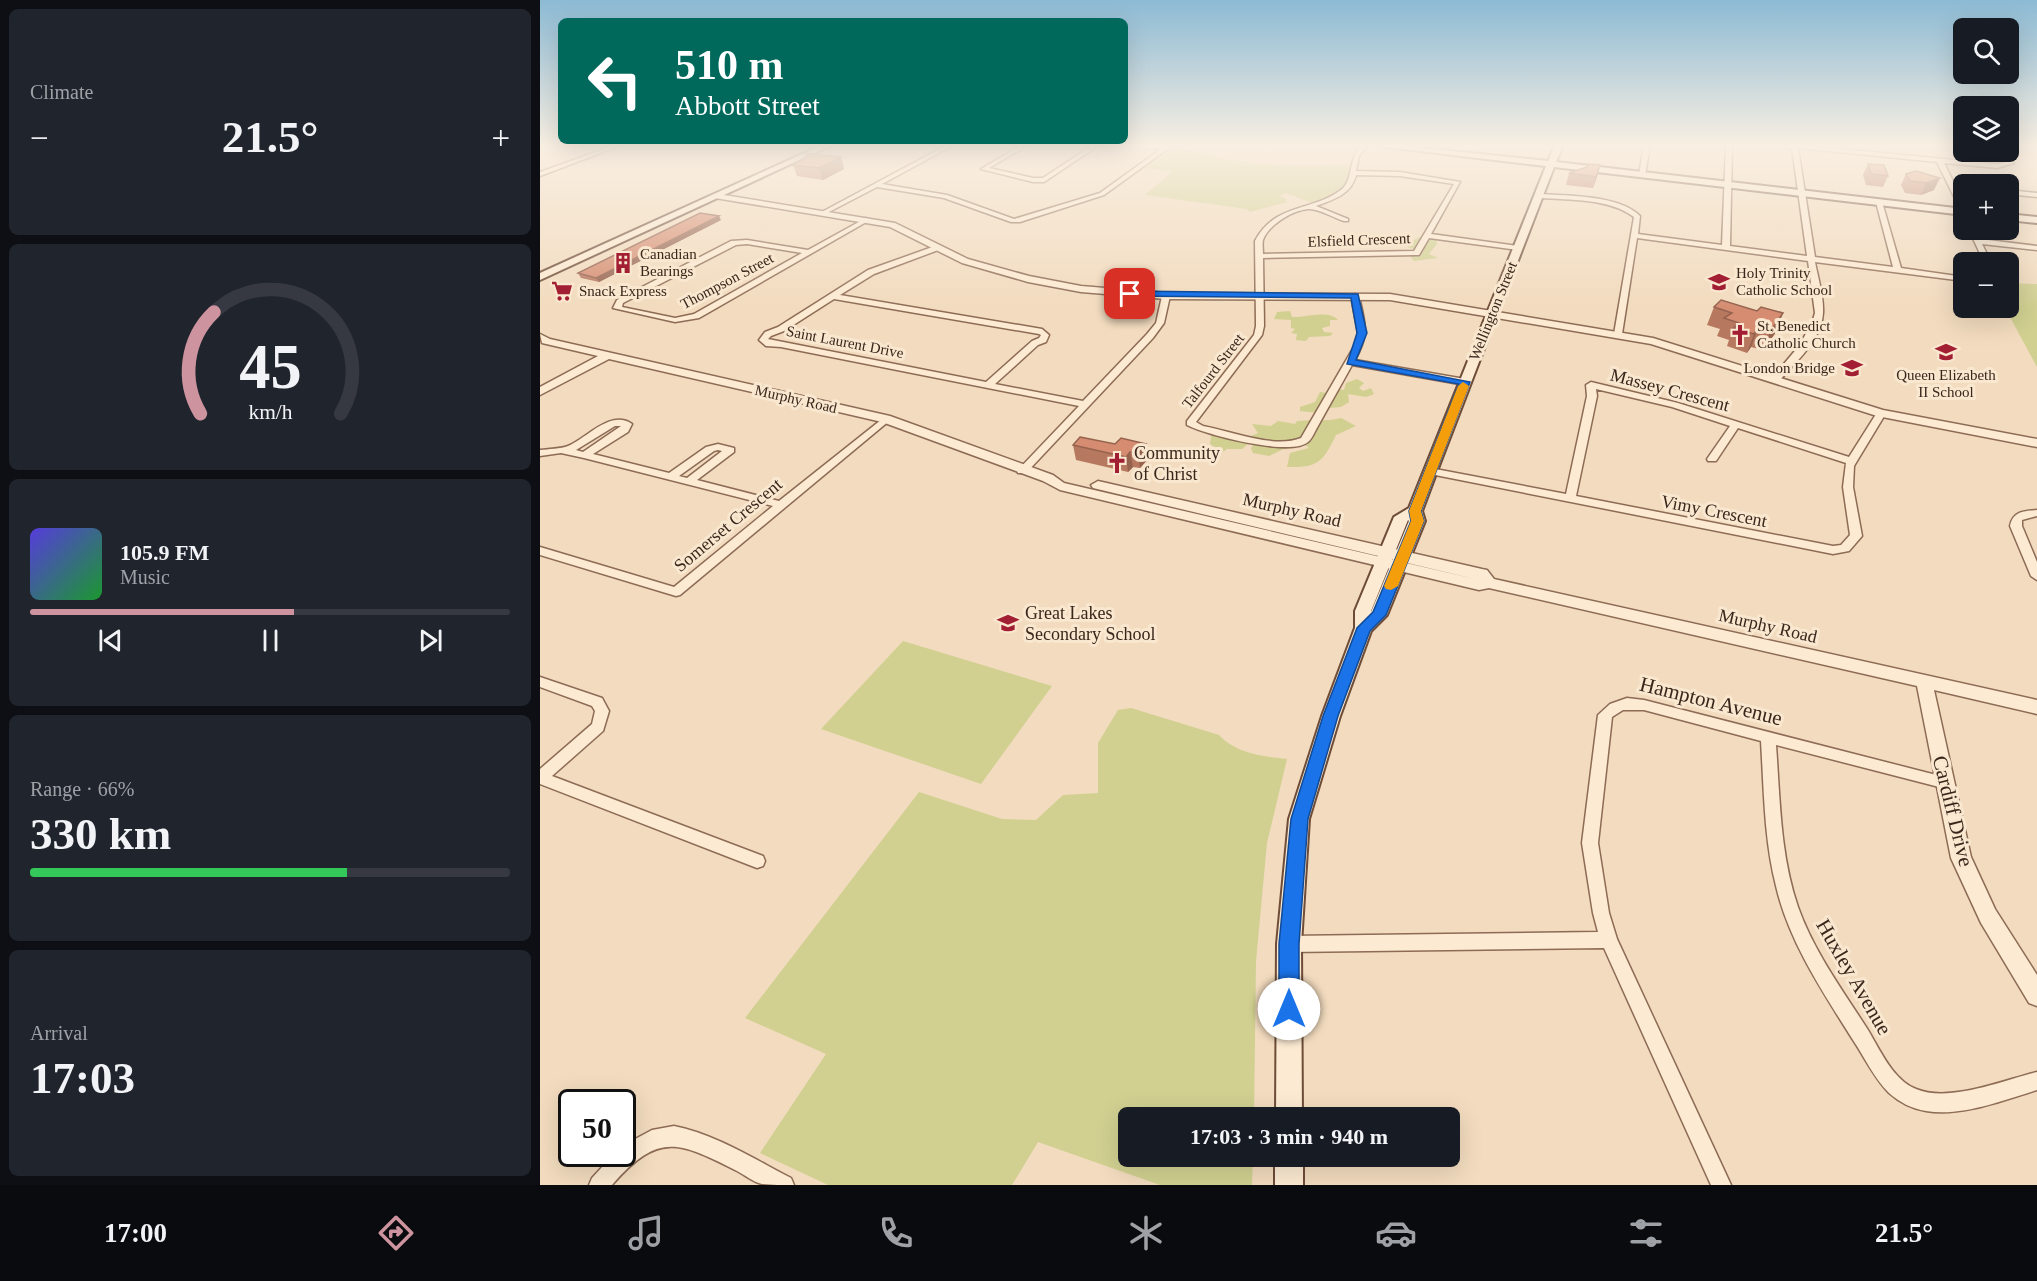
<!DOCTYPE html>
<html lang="en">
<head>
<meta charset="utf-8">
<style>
	body { margin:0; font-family:"Times New Roman",serif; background:#20242c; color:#f1f3f6; height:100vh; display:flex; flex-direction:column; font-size:22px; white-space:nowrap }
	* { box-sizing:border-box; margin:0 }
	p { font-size:20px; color:#9ea1a6 }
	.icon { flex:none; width:33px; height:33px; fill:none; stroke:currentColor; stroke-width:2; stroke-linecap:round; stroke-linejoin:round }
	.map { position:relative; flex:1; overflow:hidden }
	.side { display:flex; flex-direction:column; gap:9px; padding:9px; background:#0d0f14; width:540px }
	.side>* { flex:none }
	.guide { position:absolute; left:18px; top:18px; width:570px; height:126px; border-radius:9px; box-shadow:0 6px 24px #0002; background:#00695c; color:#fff; overflow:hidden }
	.buttons { position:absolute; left:1413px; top:18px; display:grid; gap:12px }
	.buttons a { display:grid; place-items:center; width:66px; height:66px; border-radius:9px; background:#171b24; box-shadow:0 6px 24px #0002; font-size:30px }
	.speed { position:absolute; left:18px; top:1089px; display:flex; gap:12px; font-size:30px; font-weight:700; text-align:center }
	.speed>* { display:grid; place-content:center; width:78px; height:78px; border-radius:50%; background:#171b24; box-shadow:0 6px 24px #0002; line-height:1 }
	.speed .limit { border:3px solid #111; border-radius:9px; background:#fff; color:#111 }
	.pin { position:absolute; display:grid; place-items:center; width:51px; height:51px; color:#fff; margin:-26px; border-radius:12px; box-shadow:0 3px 9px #0006 }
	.me { position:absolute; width:66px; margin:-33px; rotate:0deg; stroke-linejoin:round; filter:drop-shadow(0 0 4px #0008) }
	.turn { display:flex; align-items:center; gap:21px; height:126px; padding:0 18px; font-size:27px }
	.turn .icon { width:78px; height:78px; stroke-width:2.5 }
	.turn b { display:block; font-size:42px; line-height:51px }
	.big { font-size:45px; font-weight:700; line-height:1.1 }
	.side .tile { flex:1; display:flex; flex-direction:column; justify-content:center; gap:9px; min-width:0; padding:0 21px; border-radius:9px; background:#20242c }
	.side .dial { align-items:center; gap:0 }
	.dial svg { height:156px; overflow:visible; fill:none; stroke:#363941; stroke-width:7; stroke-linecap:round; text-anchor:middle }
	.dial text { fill:#f1f3f6; stroke:none }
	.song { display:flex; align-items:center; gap:18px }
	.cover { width:72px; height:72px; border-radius:9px; background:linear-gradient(135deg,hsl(250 70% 55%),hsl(130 70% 35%)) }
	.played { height:6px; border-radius:3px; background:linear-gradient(90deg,#cd939e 55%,#363941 55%) }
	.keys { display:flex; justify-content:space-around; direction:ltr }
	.heat { display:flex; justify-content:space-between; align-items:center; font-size:33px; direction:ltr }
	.charge { height:9px; border-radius:4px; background:linear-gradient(90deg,#34c759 66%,#363941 0) }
	.trip { position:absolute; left:578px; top:1107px; width:342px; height:60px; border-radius:9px; background:#171b24; box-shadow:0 6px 24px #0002; font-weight:700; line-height:60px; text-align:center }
	.tabs { display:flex; height:96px; justify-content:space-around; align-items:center; background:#090b0e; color:#9ea1a6 }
	.tabs .icon { width:42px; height:42px }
	.tabs .selected { color:#cd939e }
	.tabs b { font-size:27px; color:#f1f3f6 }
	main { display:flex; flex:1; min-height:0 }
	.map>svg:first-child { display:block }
	.green { fill:#d1d091 }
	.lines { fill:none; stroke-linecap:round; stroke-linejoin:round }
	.minor-casing { stroke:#8d6b55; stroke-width:3 }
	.tertiary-casing { stroke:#8d6b55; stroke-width:3 }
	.secondary-casing { stroke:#6e4c38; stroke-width:4 }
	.minor { fill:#fcead2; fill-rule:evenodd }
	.tertiary { fill:#fcead2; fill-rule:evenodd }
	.secondary { fill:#fcead2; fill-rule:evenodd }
	.wall { fill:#b77860 }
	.shaded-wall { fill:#95624e }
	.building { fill:#d58c70; stroke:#95624e; stroke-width:1.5 }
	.route { fill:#1a73e8; stroke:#114b97; stroke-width:1.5 }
	.slow { fill:#f59e0b }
	.labels { text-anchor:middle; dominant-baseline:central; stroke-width:6; stroke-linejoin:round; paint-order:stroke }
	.far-street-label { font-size:15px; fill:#3b261b; stroke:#f9e7cf }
	.far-poi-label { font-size:15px; fill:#3b261b; stroke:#f9e7cf; text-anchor:start }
	.street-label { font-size:18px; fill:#3b261b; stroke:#f9e7cf }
	.poi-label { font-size:18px; fill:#3b261b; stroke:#f9e7cf; text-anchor:start }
	.near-street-label { font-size:21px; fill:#3b261b; stroke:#f9e7cf }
</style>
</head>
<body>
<main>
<section class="side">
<div class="tile"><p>Climate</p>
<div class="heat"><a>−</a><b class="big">21.5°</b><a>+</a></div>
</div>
<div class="tile dial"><svg viewBox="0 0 100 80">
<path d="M14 69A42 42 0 1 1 86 69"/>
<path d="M14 69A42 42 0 0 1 21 17" stroke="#cd939e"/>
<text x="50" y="56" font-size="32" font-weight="700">45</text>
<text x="50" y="72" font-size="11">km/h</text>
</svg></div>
<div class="tile">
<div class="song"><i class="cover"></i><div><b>105.9 FM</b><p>Music</p></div></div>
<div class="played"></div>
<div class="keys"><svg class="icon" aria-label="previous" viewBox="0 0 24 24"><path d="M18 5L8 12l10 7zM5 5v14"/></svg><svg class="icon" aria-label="pause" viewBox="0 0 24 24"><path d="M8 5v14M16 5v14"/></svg><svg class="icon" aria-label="next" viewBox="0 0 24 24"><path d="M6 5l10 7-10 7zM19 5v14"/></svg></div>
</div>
<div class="tile"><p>Range · 66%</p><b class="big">330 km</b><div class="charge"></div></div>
<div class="tile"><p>Arrival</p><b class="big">17:03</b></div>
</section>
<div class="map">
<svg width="1497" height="1185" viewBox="0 0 1497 1185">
	<rect width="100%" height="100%" fill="#f2dbbe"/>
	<!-- green -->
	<path class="green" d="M636,146C695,166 747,167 808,165C814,188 789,196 772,203L746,193L739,196L746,199L747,202L710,212L707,209L605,195L633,171L605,168Z
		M880,237L896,239L897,244L889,254L898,258L874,261L869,255L882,253L880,251L884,248L881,246L873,249L867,247L873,243L870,242Z
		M1469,283L1497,284V367L1465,308H1468Z
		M750,311L752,317C766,318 788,309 798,320H790V326L782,328L784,332L793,333L790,336L769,337L766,341L756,340L757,334L751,333L755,329L751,328V320L734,319L737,312Z
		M817,379L824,383L819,388L823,391L831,388L834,394L826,397L808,394L809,402L801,407L790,408L778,413L760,411V407L775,402L780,392L787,393L793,388L804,390L806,383Z
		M801,418L816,426L796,435C783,462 778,468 747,467L750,453L769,448L760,441L729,456L713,453L711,449L713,444L709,443L702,449H687L683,452L670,444L672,431L704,439L718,433L712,424L731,426L738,421L755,424L757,421C774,419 785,422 801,418Z
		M363,641L512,686L441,784L281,729Z
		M591,708L679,735C697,754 722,756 747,759L727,843L716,961L714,1117L588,1118V1156L713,1157L712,1185H620L498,1142L472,1185H288L220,1153L286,1054L205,1018L379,792L462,819L496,820L523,795L558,793V743L578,710Z"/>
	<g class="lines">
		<defs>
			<path id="minor" d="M75,145H82L0,176V172Z
				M407,145H414L342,184L407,195L474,219L560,193L621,149L599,147L596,145H633L564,195L480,222H471L404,198L337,187L285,214L280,213Z
				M482,145H488L449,168L493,178H503L553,145H559L504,182H493L441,169Z
				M822,145H828L819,156L816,171L860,172L920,182L891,234L978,246L982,248L978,250L889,238L879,255H876L723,258L724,326L722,335L656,422L663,426C691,431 734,449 761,438L815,345L818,333L811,296L815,294L819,296C825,325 830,333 815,360L925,379L930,382L925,385L812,365C801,385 789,406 778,426C775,431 772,439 768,442C751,457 666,435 647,425V421L714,335L716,326L715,241C735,203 771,212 801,190C814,180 807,160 822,145ZM816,175L860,176L914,184L874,251L723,254C723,249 722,244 723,240C728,225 753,210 768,209C778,208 794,218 804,221H808V219L776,206C793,200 812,194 816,175Z
				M1104,145H1110L1105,175L1102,177L1099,175Z
				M1186,145H1192L1190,246L1267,256L1252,148L1241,147L1238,145H1258L1457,164L1467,162L1462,152H1468L1474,163L1457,168L1404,163L1424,203V213L1421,211L1397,162L1258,148L1275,257L1353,267L1336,202L1339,200L1342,202L1361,268L1424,277V281L1275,262C1278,278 1284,297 1283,313C1282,339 1256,362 1240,380L1237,381L1232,378L1259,346L1272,323L1275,313L1268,261L1097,238L1082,334L1078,337L1074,334L1094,217C1069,198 1029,200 1000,198L997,196L1000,194C1029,196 1079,195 1100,216L1098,234L1182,245Z
				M1468,190L1497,193V197L1468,194Z
				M326,218L329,220L328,221L159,318L135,322L73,308L77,300L191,241L207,240L268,250ZM207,244L262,253L154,314L135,318L82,307L83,303L196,245Z
				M1429,230H1435L1440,239L1497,246V250L1442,244L1451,262H1444Z
				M398,245L402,247L401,249L334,274L300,295L502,329L509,335L506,342L498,345L455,384L543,401L607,334L616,323L622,296L626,294L630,296L624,323L613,338L486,473H478L477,471L539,406L241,347L226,346L219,340L225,332L238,327L328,270ZM294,299L499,334L501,335L499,338L492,341L446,382L228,339L231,336L244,331Z
				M1051,382L1138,403L1309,457L1338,411H1344L1346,413L1314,466L1313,487L1322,536L1309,551L1293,554L890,474L885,471L890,468L1026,494L1047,396L1046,385ZM1056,389L1132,407L1190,426L1167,459L1168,461H1176L1198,428L1306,463L1303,487L1310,535L1301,545L1293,546L1036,496L1057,396Z
				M346,416L349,417V421L140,595L136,596L0,555V547L134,587L233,506L44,458L21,453L0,456V450C8,449 21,449 28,446C47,438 71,409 92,424L88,432L53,454L129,473L166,447L178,444L194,448V452L157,480L239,501ZM75,426H81L43,452L36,450ZM178,450L182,451L147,478L139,476L174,451Z
				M1497,510V516L1482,520V526L1497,562V580L1491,576L1470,526C1473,511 1484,511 1497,510Z
				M0,677L62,698L69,711L63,731L12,776L223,856L225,861L223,866L217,868L0,784V769L52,724L55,711L52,706L0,687Z
				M1087,698L1104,700L1408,778L1410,782L1408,786L1403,788L1236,745C1240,799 1240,855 1258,907C1274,952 1303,991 1328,1030C1340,1050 1353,1080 1376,1089C1409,1103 1464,1080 1497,1072V1090C1463,1100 1422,1117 1386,1111C1372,1109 1359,1102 1349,1093C1334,1078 1325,1058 1313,1040C1283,992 1249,942 1236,886C1224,839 1224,789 1221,741L1104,710H1083L1072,717L1058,843L1069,913L1077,939L1191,1185H1171L1064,948L749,952L743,950L741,944L743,938L749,936L1058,932L1053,913L1042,843L1058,715L1070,704Z
				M134,1126C175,1134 214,1159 251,1178L254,1185C244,1185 231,1185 222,1184C213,1182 205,1175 197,1171C139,1142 119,1131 72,1185H49L52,1178L74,1154H82L84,1145L112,1130Z"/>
			<path id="tertiary" d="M178,194L355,223L428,259L489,276L541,286L626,293L850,294L1113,338L1343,410L1497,439V447L1337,416L1111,344L850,300L626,299L541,292L488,282L422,263L350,227L175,198V194Z
				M0,334L10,339L350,416L513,475L524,483L939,580L553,488L551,485L558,481L942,569L947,570L954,579L1497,700V714L1394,690L1431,857L1455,909L1497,975V1006L1489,1003L1441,923L1411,858L1377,686L949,588L939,590L520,490L503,481L342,422L69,359L0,395V387L58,356L2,343Z"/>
			<path id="secondary" d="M282,145H292L0,280V273Z
				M829,145H853L1008,161L1015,145H1023L1016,162L1424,209V215L1014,167L897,471L882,511L885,521L847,615L831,631L800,716L769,819L761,944L762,1118H736L737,944L749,819L782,716L815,628V611L854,517L869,508L1006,166ZM868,520L869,521L831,612V611Z
				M1468,214L1497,217V223L1468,220Z
				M735,1156H763V1185H735Z"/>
		</defs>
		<!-- minor casing -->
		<use href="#minor" class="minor-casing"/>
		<!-- tertiary casing -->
		<use href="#tertiary" class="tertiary-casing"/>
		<!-- secondary casing -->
		<use href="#secondary" class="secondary-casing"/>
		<!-- minor -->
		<use href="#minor" class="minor"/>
		<!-- tertiary -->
		<use href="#tertiary" class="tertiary"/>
		<!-- secondary -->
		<use href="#secondary" class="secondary"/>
	</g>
	<!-- wall -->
	<path class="wall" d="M265,153L301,157L304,169L283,180L257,176L253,165L266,158Z
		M1328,164L1348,176L1343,187L1326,185L1323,175Z
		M1376,171L1394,190L1381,195L1365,193L1361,185L1366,174Z
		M1029,173L1057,177L1053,188L1026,185Z
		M181,220L59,282L41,278L38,273Z
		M1181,300L1236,332L1223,350L1211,347L1207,353L1187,346L1189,340L1177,336L1180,329L1167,325L1174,307Z
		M606,444L608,459L600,468L593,467L588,472L536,460L533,445Z"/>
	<!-- shaded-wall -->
	<path class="shaded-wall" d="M301,157L304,169L283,180L279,168Z
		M1060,165L1057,177L1053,188L1056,177Z
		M1400,178L1394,190L1381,195L1386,183Z
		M179,216L181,220L59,282L56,278Z
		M1243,313L1236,332L1223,350L1230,332Z
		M1218,328L1211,347L1207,353L1214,334Z
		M606,444L608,459L600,468L598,453Z
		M590,452L593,467L588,472L586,457Z"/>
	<!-- building -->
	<path class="building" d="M265,153L301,157L279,168L253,165L267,157Z
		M1049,164L1060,165L1056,177L1029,173L1047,167Z
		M1328,164L1344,165L1348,176L1331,174Z
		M1376,171L1400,178L1386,183L1370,181L1366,174Z
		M160,213L179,216L56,278L38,273Z
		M1181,300L1217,311L1221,307L1243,313L1230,332L1218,328L1214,334L1194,328L1199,323L1184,318L1192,313L1174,307Z
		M540,437L575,444L581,438L606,444L598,453L590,452L586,457L533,445Z"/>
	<!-- sky -->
	<linearGradient id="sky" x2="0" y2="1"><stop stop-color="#8cbad4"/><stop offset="0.47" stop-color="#f9efe2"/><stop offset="1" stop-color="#f9efe2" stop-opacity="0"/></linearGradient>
	<rect width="1497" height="310" fill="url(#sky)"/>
	<!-- route -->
	<path class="route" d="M590,291L818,294L827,333L816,360L930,382L881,511L884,521L846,615L830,631L798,716L768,819L759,944V1009L756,1016L749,1019L742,1016L739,1009V944L751,819L783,716L817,628L833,612L871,521L869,511L919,384L807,364L817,333L811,298L587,296V292Z"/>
	<!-- slow -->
	<path class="slow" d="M923,382L929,386L881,511L884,521L858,586L851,590L846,589L844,586L871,521L869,511L918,386Z"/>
	<!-- icons -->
	<defs>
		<symbol id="building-bare" viewBox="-9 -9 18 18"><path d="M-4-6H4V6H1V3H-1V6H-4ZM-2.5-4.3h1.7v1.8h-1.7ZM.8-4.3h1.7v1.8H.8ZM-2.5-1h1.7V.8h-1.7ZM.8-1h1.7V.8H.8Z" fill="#a21e32" stroke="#f9e7cf" stroke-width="2.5" paint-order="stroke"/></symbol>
		<symbol id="school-bare" viewBox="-9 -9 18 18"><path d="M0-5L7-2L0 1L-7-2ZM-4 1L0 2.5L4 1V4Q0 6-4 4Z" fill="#a21e32" stroke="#f9e7cf" stroke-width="2.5" paint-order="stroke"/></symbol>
		<symbol id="supermarket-bare" viewBox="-9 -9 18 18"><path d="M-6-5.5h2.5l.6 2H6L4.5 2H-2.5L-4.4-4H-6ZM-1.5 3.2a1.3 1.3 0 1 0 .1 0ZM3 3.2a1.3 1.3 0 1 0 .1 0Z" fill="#a21e32" stroke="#f9e7cf" stroke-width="2.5" paint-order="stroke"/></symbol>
		<symbol id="church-bare" viewBox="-9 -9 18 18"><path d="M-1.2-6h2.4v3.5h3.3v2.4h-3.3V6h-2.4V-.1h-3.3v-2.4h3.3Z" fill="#a21e32" stroke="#f9e7cf" stroke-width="2.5" paint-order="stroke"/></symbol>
	</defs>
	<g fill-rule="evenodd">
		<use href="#building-bare" x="68" y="248" width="30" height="30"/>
		<use href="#school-bare" x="1164" y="267" width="30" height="30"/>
		<use href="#supermarket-bare" x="7" y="276" width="30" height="30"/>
		<use href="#church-bare" x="1185" y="320" width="30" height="30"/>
		<use href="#school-bare" x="1391" y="337" width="30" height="30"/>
		<use href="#school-bare" x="1297" y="353" width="30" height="30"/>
		<use href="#church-bare" x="562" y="448" width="30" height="30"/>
		<use href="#school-bare" x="453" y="608" width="30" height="30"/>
	</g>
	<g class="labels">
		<!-- far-street labels -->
		<g class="far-street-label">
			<text transform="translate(819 240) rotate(-2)">Elsfield Crescent</text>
			<text transform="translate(187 281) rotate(-28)">Thompson Street</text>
			<text transform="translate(953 311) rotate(-68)">Wellington Street</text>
			<text transform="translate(305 342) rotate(11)">Saint Laurent Drive</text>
			<text transform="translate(673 371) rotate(-52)">Talfourd Street</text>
			<text transform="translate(256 399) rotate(13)">Murphy Road</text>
		</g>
		<!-- far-poi labels -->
		<g class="far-poi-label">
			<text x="100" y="254">Canadian<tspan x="100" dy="17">Bearings</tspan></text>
			<text x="1196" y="273">Holy Trinity<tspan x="1196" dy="17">Catholic School</tspan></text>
			<text x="39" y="291">Snack Express</text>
			<text x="1217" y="326">St. Benedict<tspan x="1217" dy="17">Catholic Church</tspan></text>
			<text x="1295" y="368" text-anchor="end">London Bridge</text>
			<text x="1406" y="375" text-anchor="middle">Queen Elizabeth<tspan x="1406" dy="17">II School</tspan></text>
		</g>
		<!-- street labels -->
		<g class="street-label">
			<text transform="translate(1130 390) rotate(15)">Massey Crescent</text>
			<text transform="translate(752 510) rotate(13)">Murphy Road</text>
			<text transform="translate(1174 511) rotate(11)">Vimy Crescent</text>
			<text transform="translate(188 525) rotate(-40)">Somerset Crescent</text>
			<text transform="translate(1228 626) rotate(13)">Murphy Road</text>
		</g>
		<!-- poi labels -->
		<g class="poi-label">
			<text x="594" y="453">Community<tspan x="594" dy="21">of Christ</tspan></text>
			<text x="485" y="613">Great Lakes<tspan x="485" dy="21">Secondary School</tspan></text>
		</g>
		<!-- near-street labels -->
		<g class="near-street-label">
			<text transform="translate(1171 701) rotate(14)">Hampton Avenue</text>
			<text transform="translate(1413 811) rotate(76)">Cardiff Drive</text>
			<text transform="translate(1314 977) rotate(60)">Huxley Avenue</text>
		</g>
	</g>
</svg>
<div class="buttons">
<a><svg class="icon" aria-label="search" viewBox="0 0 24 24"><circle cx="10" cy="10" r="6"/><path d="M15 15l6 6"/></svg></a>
<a><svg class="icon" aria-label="layers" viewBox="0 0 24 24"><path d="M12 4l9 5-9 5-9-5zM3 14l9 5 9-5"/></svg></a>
<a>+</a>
<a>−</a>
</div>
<div class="speed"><div class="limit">50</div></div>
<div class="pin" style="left:590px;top:294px;background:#d93025"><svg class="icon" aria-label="arrive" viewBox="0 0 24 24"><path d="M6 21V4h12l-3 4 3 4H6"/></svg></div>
<svg class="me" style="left:749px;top:1009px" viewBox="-20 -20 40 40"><circle r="19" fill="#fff"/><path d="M0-13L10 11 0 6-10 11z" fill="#1a73e8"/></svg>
<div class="trip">17:03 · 3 min · 940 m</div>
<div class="guide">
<div class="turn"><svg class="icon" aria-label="left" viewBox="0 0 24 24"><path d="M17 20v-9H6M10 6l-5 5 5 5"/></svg><div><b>510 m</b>Abbott Street</div></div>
</div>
</div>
</main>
<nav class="tabs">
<b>17:00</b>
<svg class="icon selected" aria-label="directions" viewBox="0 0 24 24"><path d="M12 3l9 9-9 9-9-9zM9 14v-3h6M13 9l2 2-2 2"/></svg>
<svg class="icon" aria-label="music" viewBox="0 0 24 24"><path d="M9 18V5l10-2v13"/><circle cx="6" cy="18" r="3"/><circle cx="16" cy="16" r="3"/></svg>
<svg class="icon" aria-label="phone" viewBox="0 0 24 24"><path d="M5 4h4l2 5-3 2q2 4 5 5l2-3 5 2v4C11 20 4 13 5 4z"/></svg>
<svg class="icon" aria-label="climate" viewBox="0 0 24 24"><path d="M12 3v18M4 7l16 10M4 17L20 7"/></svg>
<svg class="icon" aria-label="car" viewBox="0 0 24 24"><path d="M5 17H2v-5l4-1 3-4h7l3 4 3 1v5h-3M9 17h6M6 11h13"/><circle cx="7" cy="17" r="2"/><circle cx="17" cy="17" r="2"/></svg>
<svg class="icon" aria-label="filters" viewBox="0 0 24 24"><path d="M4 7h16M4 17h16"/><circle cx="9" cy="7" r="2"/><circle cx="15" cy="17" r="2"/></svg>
<b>21.5°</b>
</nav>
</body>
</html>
